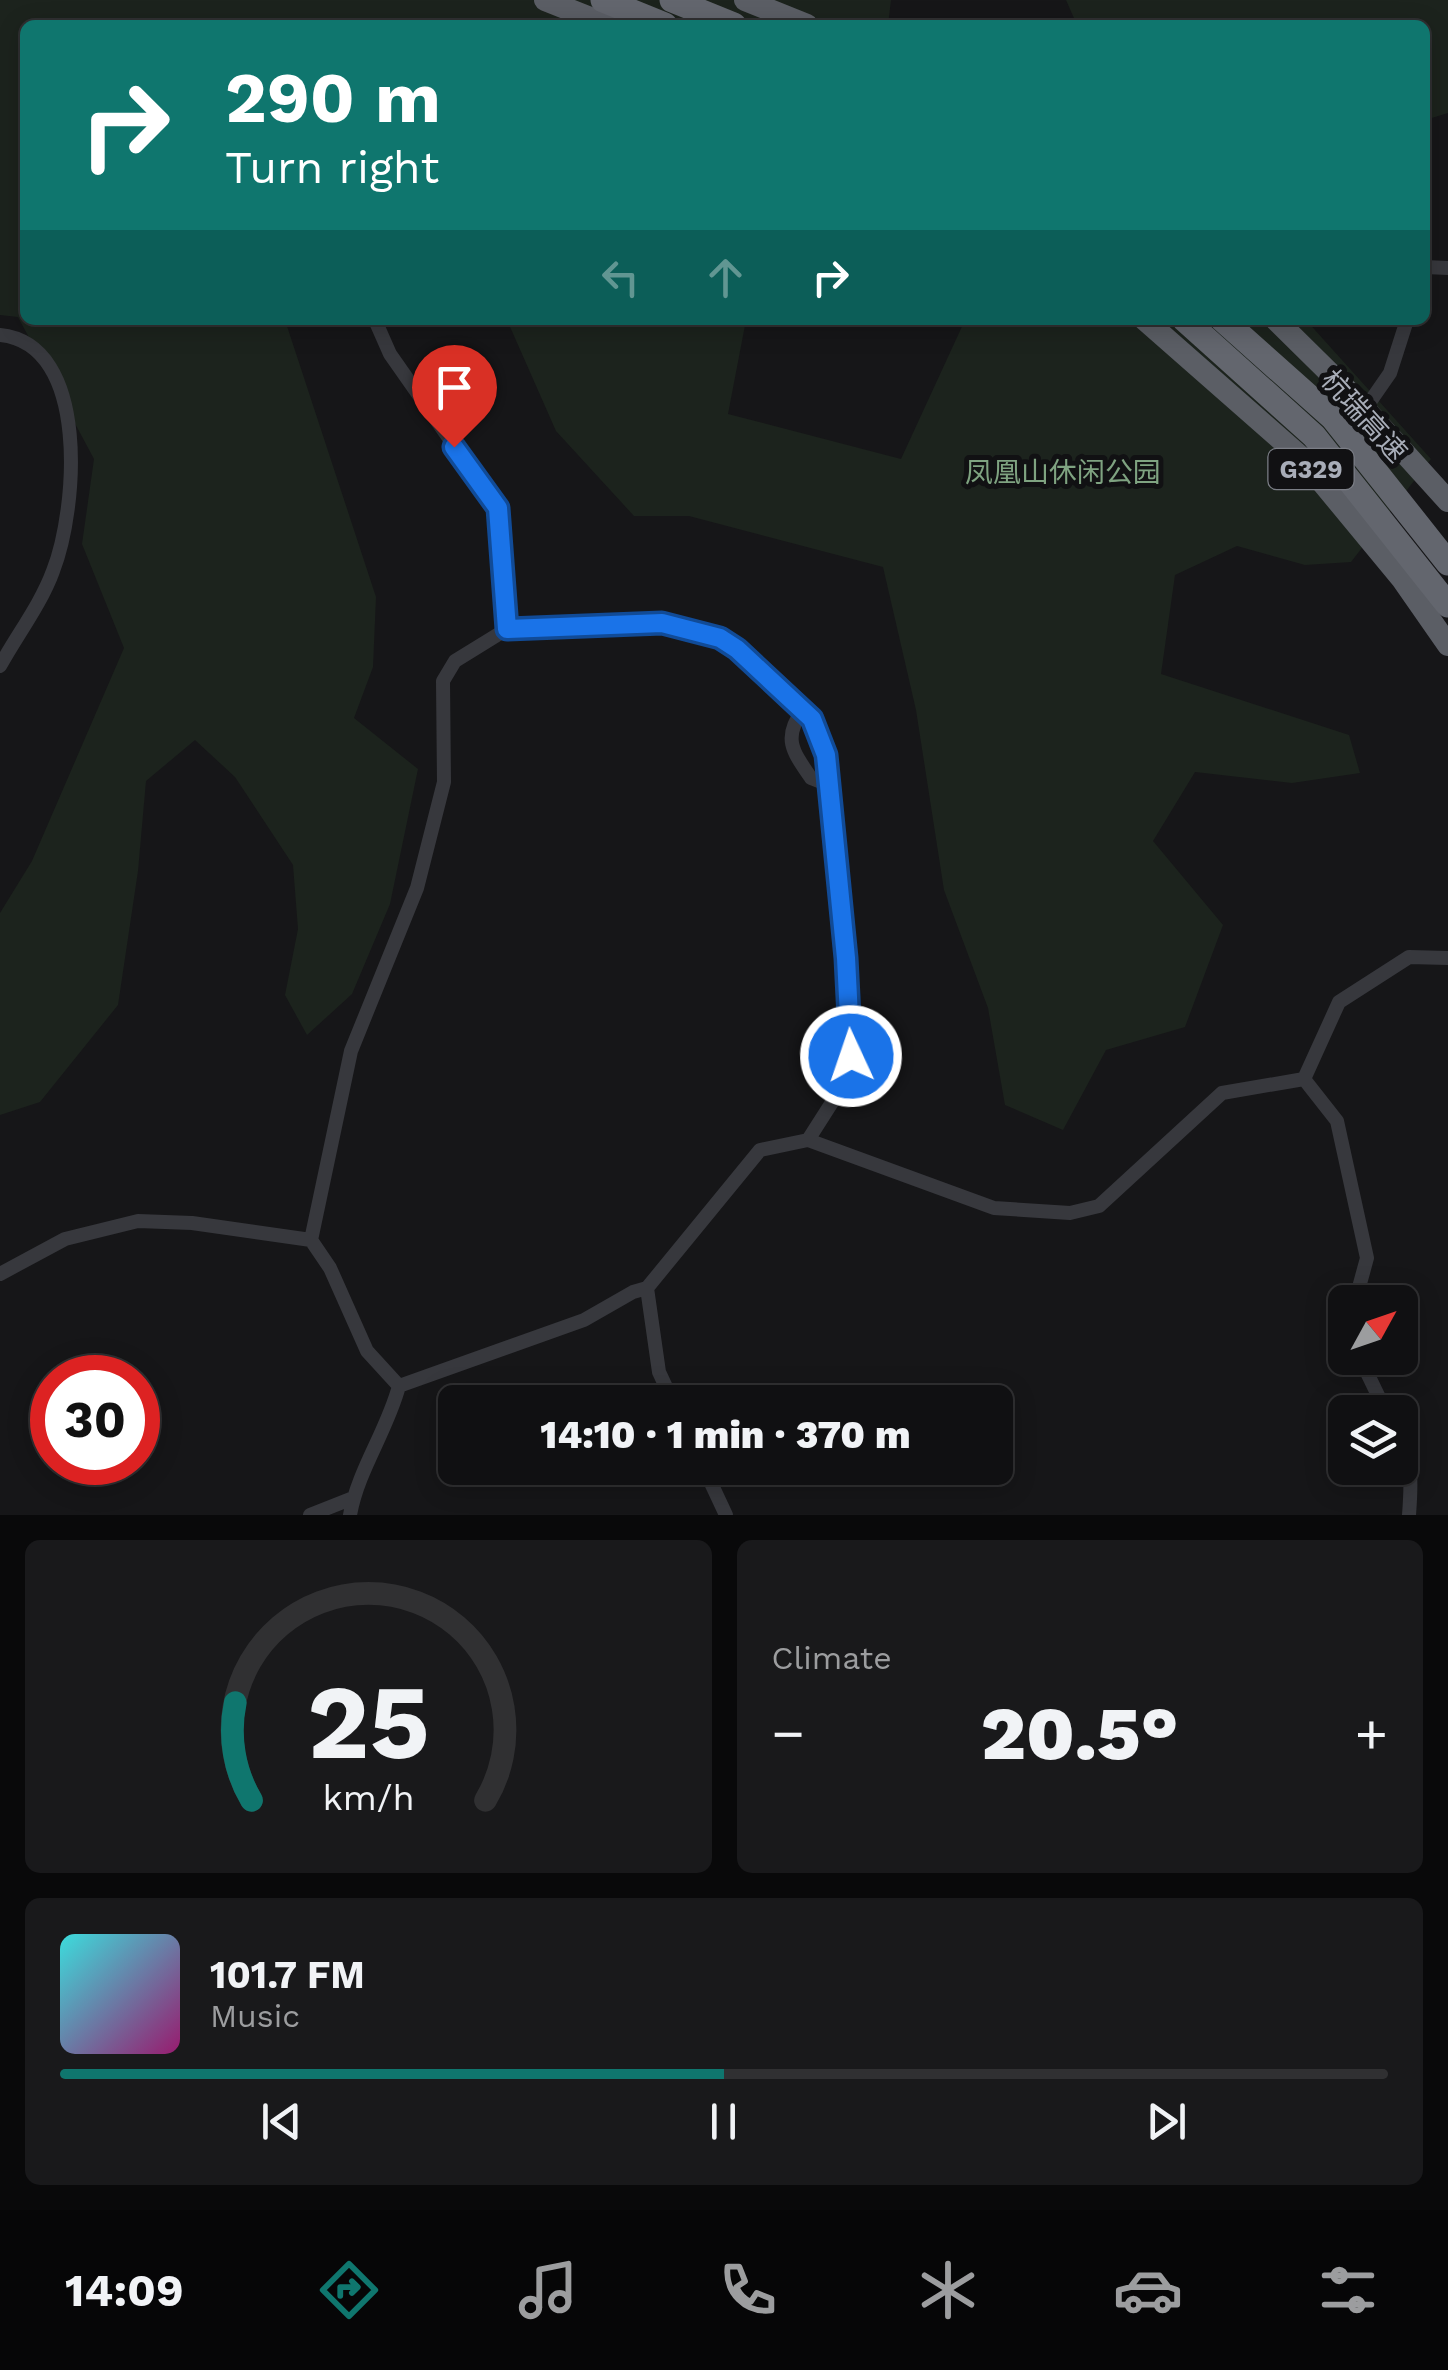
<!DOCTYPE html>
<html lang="en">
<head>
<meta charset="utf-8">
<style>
	body { margin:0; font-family:"Work Sans","Noto Sans SC",sans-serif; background:#19191b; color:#f1f3f6; height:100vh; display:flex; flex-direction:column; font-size:38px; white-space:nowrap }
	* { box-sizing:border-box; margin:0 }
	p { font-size:32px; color:#9c9d9f }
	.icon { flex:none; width:55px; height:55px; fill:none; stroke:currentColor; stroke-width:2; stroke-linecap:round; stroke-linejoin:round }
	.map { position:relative; height:1515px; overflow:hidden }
	.side { display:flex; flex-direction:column; gap:25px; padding:25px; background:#09090a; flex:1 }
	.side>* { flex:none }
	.hud { position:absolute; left:20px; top:20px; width:1410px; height:305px; border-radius:15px; box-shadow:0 5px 25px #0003,0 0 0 2px #303032; background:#0f766e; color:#fff; overflow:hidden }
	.needle { width:65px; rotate:50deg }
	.tools { position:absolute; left:1328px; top:1285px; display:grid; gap:20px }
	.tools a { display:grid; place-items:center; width:90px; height:90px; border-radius:15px; background:#101012; box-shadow:0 5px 25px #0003,0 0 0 2px #303032; font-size:50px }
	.speed { position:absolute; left:30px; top:1355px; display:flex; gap:20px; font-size:50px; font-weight:700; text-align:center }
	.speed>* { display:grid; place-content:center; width:130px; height:130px; border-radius:50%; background:#101012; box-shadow:0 5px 25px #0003,0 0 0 2px #303032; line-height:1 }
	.speed .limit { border:15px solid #d22; background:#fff; color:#111 }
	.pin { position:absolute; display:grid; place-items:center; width:85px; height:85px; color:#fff; margin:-102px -42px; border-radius:50% 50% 50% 0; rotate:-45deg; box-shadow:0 0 10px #0007 }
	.pin .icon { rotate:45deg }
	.me { position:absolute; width:110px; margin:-55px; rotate:357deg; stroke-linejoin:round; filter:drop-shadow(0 0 8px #0008) }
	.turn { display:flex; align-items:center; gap:35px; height:210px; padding:0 40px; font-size:45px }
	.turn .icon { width:130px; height:130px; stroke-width:2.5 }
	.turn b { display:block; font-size:70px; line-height:85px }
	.lanes { display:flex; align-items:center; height:95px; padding:0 40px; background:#0003; justify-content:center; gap:50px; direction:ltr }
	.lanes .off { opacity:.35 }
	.big { font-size:75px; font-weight:800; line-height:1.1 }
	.side .widget { flex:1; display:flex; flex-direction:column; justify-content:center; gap:15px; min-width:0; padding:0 35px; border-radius:15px; background:#19191b }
	.side .dial { align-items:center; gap:0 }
	.dial svg { height:260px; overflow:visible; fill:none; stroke:#303032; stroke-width:7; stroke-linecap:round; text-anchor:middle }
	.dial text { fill:#f1f3f6; stroke:none }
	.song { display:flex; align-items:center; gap:30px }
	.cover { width:120px; height:120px; border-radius:15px; background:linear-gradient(135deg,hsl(180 70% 55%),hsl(320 70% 35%)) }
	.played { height:10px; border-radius:5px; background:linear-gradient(90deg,#0f766e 50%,#303032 50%) }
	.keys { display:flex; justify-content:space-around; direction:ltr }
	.heat { display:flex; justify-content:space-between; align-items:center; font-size:55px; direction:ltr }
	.side .tiles { flex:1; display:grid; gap:25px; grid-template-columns:1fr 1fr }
	.widget:last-child { grid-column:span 2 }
	.trip { position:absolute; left:438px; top:1385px; width:575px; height:100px; border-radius:15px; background:#101012; box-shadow:0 5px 25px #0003,0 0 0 2px #303032; font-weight:800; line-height:100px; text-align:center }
	.tabs { display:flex; height:160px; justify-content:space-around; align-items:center; background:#060607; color:#9c9d9f }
	.tabs .icon { width:70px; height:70px }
	.tabs .active { color:#0f766e }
	.tabs b { font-size:45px; color:#f1f3f6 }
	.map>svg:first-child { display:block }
	.green { fill:#1c231d }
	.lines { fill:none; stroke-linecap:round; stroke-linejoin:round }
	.minor { stroke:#37383d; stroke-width:14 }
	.trunk { stroke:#5b5e65; stroke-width:22 }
	.motorway { stroke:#63666e; stroke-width:25 }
	.route-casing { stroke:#114b97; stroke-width:25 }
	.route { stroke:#1a73e8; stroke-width:18 }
	.labels { text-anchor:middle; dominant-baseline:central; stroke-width:10; stroke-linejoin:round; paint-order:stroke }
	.shield { fill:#111113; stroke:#7b7e86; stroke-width:2.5 }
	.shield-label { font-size:25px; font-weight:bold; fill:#a8adb8 }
	.street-label { font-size:28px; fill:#a8adb8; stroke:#111113 }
	.park-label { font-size:28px; fill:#7fa381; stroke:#111113 }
</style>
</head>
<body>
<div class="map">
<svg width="1448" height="1515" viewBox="0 0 1448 1515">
	<rect width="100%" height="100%" fill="#161618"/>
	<!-- green -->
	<path class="green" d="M0,0H891L888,25H25V320H285L376,597L373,667L354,718L418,769L390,904L352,994L307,1035L285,995L298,929L293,865L235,777L195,740L146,781L138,871L118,1005L40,1102L0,1115V913L32,861L124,648L82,544L94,459L18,317L0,315Z
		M1066,0H1448V113L1425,120V25H1077Z
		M507,320H746L728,414L901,459L965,320H1306L1431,459L1351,562L1305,565L1237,546L1175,575L1161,674L1349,735L1360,773L1292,783L1195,772L1153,841L1223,925L1185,1027L1106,1050L1063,1130L1005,1105L988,1008L944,890L916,710L883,567L689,516H634L556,431Z"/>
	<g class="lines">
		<!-- minor -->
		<path class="minor" d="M1425,267L1448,268
			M375,320L390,354L498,508L507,629
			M0,335C91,344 77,510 53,571C41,604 17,635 0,666
			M1365,409L1390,373L1407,320
			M803,710C782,738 793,752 811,778L829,785
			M1304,1079L1337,1121L1367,1258L1355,1302
			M1304,1079L1339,1002L1409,957L1448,958
			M0,1274L65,1239L138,1221L192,1223L311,1240
			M647,1288L659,1372L673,1402
			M1360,1358L1386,1412
			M399,1386L367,1351L330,1268L311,1240L351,1051L417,888L444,782L443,681L455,661L507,629L662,623L720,638L737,649L812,719L826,755L846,958L851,1056L845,1082L808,1140
			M399,1386L584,1320L633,1292L647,1288L760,1150L808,1140L994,1208L1070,1213L1099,1206L1222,1093L1304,1079
			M1400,1437C1413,1461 1411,1489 1409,1515
			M704,1468L726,1515
			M310,1515L353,1498
			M350,1515C358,1470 387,1431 399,1386"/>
		<!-- trunk -->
		<path class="trunk" d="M545,0L608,25
			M745,0L807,25
			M1145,320L1302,458L1402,579L1448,645
			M1276,320L1353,396L1448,501"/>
		<!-- motorway -->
		<path class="motorway" d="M603,0L665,25
			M672,0L734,25
			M1185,320L1314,436L1448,605
			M1223,320L1333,418L1448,563"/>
	</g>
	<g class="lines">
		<defs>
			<path id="route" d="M454,447L498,508L507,629L662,623L720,638L737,649L812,719L826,755L846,958L851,1056"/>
		</defs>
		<!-- route casing -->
		<use href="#route" class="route-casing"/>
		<!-- route -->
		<use href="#route" class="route"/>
	</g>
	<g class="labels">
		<!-- shield labels -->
		<rect class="shield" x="1268.5" y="449" width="85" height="40" rx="8"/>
		<g class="shield-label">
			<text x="1311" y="469">G329</text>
		</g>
		<!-- street labels -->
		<g class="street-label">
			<text transform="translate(1364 416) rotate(48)">杭瑞高速</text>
		</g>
		<!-- park labels -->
		<g class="park-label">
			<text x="1063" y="472">凤凰山休闲公园</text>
		</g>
	</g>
</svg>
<div class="tools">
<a><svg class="needle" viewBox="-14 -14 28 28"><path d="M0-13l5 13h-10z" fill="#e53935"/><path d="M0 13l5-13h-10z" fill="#9c9d9f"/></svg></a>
<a><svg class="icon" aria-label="layers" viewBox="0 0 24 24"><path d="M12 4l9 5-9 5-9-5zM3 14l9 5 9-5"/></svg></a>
</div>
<div class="speed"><div class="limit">30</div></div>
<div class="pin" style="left:454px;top:447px;background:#d93025"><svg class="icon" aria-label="arrive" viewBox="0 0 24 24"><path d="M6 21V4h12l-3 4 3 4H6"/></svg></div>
<svg class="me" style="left:851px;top:1056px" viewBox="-20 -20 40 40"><circle r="17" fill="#1a73e8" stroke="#fff" stroke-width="3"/><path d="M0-11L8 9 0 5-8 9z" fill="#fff"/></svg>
<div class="trip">14:10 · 1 min · 370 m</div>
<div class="hud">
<div class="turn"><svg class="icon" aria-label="right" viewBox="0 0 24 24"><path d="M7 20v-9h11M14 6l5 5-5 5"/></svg><div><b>290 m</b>Turn right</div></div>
<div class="lanes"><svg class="icon off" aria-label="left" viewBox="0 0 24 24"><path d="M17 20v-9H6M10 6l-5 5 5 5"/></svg><svg class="icon off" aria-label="ahead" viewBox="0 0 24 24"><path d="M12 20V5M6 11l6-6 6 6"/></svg><svg class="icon" aria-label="right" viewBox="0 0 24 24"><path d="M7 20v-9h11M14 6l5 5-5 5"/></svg></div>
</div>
</div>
<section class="side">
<div class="tiles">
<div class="widget dial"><svg viewBox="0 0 100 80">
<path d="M14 69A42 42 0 1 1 86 69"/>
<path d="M14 69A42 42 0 0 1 9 39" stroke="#0f766e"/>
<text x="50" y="56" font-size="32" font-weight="700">25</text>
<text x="50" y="72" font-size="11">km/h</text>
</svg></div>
<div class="widget"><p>Climate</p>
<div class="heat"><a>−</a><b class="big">20.5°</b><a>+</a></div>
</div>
<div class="widget">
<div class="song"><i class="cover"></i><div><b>101.7 FM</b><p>Music</p></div></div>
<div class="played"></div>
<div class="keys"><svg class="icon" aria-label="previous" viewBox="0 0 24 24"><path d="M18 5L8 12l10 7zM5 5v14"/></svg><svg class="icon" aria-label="pause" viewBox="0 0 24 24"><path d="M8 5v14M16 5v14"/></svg><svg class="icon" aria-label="next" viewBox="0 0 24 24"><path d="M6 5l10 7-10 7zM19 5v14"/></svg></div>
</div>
</div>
</section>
<nav class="tabs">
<b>14:09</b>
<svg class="icon active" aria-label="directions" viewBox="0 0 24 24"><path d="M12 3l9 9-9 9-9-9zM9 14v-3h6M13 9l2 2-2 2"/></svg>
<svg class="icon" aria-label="music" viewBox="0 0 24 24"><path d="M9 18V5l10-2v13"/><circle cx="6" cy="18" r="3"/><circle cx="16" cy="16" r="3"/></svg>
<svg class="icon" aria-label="phone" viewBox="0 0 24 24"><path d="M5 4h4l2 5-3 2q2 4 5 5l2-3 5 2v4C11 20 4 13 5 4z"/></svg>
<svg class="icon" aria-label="climate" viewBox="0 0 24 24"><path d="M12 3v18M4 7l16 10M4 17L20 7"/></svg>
<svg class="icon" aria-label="car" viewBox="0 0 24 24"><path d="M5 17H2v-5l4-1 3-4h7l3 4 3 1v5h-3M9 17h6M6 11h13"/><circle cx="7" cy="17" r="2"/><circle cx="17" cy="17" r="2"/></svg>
<svg class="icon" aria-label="filters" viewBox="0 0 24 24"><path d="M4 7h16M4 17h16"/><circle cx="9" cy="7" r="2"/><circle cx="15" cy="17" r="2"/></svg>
</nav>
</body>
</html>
